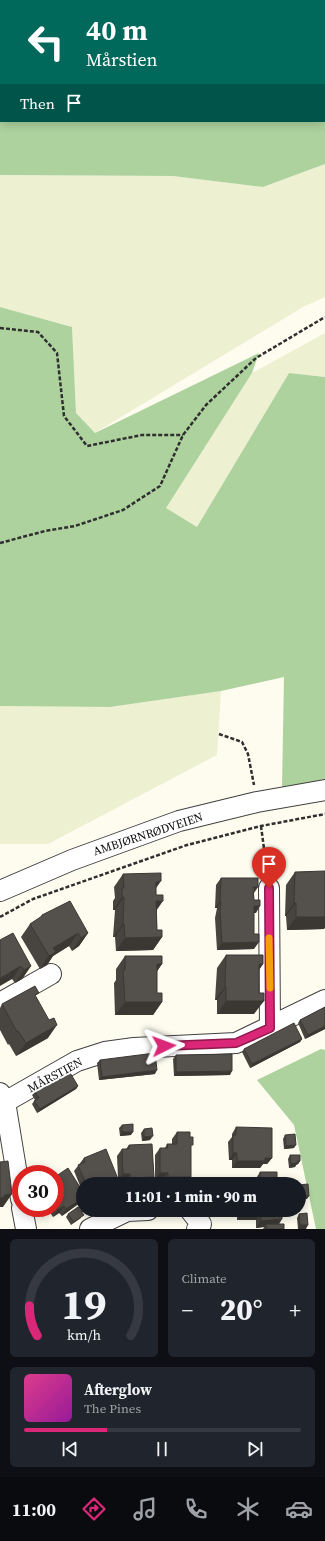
<!DOCTYPE html>
<html lang="en">
<head>
<meta charset="utf-8">
<style>
	body { margin:0; font-family:"Source Serif 4",serif; background:#20242c; color:#f1f3f6; height:100vh; display:flex; flex-direction:column; font-size:15px; white-space:nowrap }
	* { box-sizing:border-box; margin:0 }
	p { font-size:13px; color:#9ea1a6 }
	.icon { flex:none; width:22px; height:22px; fill:none; stroke:currentColor; stroke-width:2; stroke-linecap:round; stroke-linejoin:round }
	.map { position:relative; height:1229px; overflow:hidden }
	.details { display:flex; flex-direction:column; gap:10px; padding:10px; background:#0d0f14; flex:1 }
	.details>* { flex:none }
	.hud { position:absolute; left:0px; top:0px; width:325px; height:122px; box-shadow:0 2px 10px #0003; background:#00695c; color:#fff; overflow:hidden }
	.speed { position:absolute; left:12px; top:1165px; display:flex; gap:8px; font-size:20px; font-weight:700; text-align:center }
	.speed>* { display:grid; place-content:center; width:52px; height:52px; border-radius:50%; background:#171b24; box-shadow:0 2px 10px #0003; line-height:1 }
	.speed .limit { border:6px solid #d22; background:#fff; color:#111 }
	.pin { position:absolute; display:grid; place-items:center; width:34px; height:34px; color:#fff; margin:-41px -17px; border-radius:50% 50% 50% 0; rotate:-45deg; box-shadow:0 0 4px #0007 }
	.pin .icon { rotate:45deg }
	.me { position:absolute; width:44px; margin:-22px; rotate:87deg; stroke-linejoin:round; filter:drop-shadow(0 0 3px #0008) }
	.turn { display:flex; align-items:center; gap:14px; height:84px; padding:0 20px; font-size:18px }
	.turn .icon { width:52px; height:52px; stroke-width:2.5 }
	.turn b { display:block; font-size:28px; line-height:34px }
	.then { display:flex; align-items:center; height:38px; padding:0 20px; background:#0003; gap:8px; font-size:15px }
	.big { font-size:30px; font-weight:800; line-height:1.1 }
	.details .widget { flex:1; display:flex; flex-direction:column; justify-content:center; gap:6px; min-width:0; padding:0 14px; border-radius:6px; background:#20242c }
	.details .dial { align-items:center; gap:0 }
	.dial svg { height:104px; overflow:visible; fill:none; stroke:#363941; stroke-width:7; stroke-linecap:round; text-anchor:middle }
	.dial text { fill:#f1f3f6; stroke:none }
	.song { display:flex; align-items:center; gap:12px }
	.cover { width:48px; height:48px; border-radius:6px; background:linear-gradient(135deg,hsl(330 70% 55%),hsl(300 70% 35%)) }
	.played { height:4px; border-radius:2px; background:linear-gradient(90deg,#db2777 30%,#363941 30%) }
	.keys { display:flex; justify-content:space-around; direction:ltr }
	.heat { display:flex; justify-content:space-between; align-items:center; font-size:22px; direction:ltr }
	.details .tiles { flex:1; display:grid; gap:10px; grid-template-columns:1fr 1fr }
	.widget:last-child { grid-column:span 2 }
	.trip { position:absolute; left:76px; top:1177px; width:230px; height:40px; border-radius:20px; background:#171b24; box-shadow:0 2px 10px #0003; font-weight:800; line-height:40px; text-align:center }
	.dock { display:flex; height:64px; justify-content:space-around; align-items:center; background:#090b0e; color:#9ea1a6 }
	.dock .icon { width:28px; height:28px }
	.dock .selected { color:#db2777 }
	.dock b { font-size:18px; color:#f1f3f6 }
	.map>svg:first-child { display:block }
	.farmland { fill:#eef0d2 }
	.forest { fill:#add29e; fill-rule:evenodd }
	.lines { fill:none; stroke-linecap:round; stroke-linejoin:round }
	.minor-casing { stroke:#404040; stroke-width:22 }
	.path { stroke:#2f2f2f; stroke-width:2.5; stroke-dasharray:4 2; stroke-linecap:butt }
	.minor { stroke:#fff; stroke-width:20 }
	.wall { fill:#484540 }
	.shaded-wall { fill:#3b3834 }
	.building { fill:#54504b; stroke:#3b3834 }
	.route-casing { stroke:#8e194d; stroke-width:10 }
	.route { stroke:#db2777; stroke-width:7 }
	.slow { stroke:#f59e0b; stroke-width:7 }
	.labels { text-anchor:middle; dominant-baseline:central; stroke-width:4; stroke-linejoin:round; paint-order:stroke }
	.street-label { font-size:12px; fill:#0d0d0d; stroke:#fff }
</style>
</head>
<body>
<div class="map">
<svg width="325" height="1229" viewBox="0 0 325 1229">
	<rect width="100%" height="100%" fill="#fdfcef"/>
	<!-- farmland -->
	<path class="farmland" d="M325,164V297L303,307L93,434L76,413L72,327L0,307V175L173,176L263,187Z
		M325,333V377L289,373L197,527L165,508L252,373Z
		M221,691L217,755L48,844H0V706L110,707Z"/>
	<!-- forest -->
	<path class="forest" d="M0,0H325V164L263,187L173,176L0,175ZM1,1H324V121H1Z
		M0,307L72,327L76,413L95,433L259,353L252,373L166,508L197,527L289,373L325,377V779L282,788L284,677L221,691L110,707L0,706Z
		M321,1049L325,1050V1229H316L294,1125L257,1080Z"/>
	<g class="lines">
		<defs>
			<path id="minor" d="M269,888L270,1028
				M0,891L72,860L179,821L257,802L325,790
				M0,1003L51,974
				M0,1093L5,1102L21,1199
				M5,1102L77,1061L105,1052L134,1048L236,1043L325,1000
				M22,1208L26,1229
				M190,1210L201,1224L197,1229
				M90,1229L127,1211L148,1210"/>
		</defs>
		<!-- minor casing -->
		<use href="#minor" class="minor-casing"/>
		<!-- path -->
		<path class="path" d="M0,328L38,332L57,353L64,416L87,446L142,435H183
			M0,543L45,531L75,526L123,510L160,486L183,435L206,405L256,358L325,317
			M219,734L242,742L248,754L254,785
			M261,826L267,871
			M0,917L33,899L187,845L261,826L325,814"/>
		<!-- minor -->
		<use href="#minor" class="minor"/>
	</g>
	<!-- wall -->
	<path class="wall" d="M295,872L324,929L287,930L286,916H285L286,885Z
		M123,874L156,888L157,930L162,937L153,950L116,951L115,937H113L115,910H113V901L115,898L114,887Z
		M221,878L254,893V900L256,913H254V949L217,950L215,918L217,908H215L216,885Z
		M42,915L88,933L79,946L72,951L69,946L53,956L47,965L40,969L21,937L30,924L40,918Z
		M0,940L31,966L22,979L15,983L12,979Z
		M226,955L263,964L259,970V993L254,1014H217V1000H215L217,968Z
		M125,956L162,964L157,971V993L162,1002L153,1015H115L114,983L116,980V969Z
		M36,997L48,1038L16,1056L9,1044L8,1045L0,1030V1008L2,1004Z
		M325,1007V1029L305,1039L298,1023L300,1020Z
		M302,1039L300,1042L250,1068L242,1052L244,1049Z
		M176,1055L230,1075L174,1076L173,1059Z
		M100,1060L155,1074L99,1080L97,1063Z
		M78,1086L76,1089L37,1113L32,1104L35,1100L32,1095L35,1092Z
		M122,1125L131,1135L120,1136L119,1128Z
		M236,1127L272,1158L267,1164H263L260,1168H232V1160H229L228,1142L232,1137V1134Z
		M144,1129L150,1140L142,1141L141,1133Z
		M177,1132L191,1148V1177L186,1183H163V1179H155V1155L160,1148H165L167,1144H172V1139Z
		M285,1135L294,1148L284,1149L283,1139Z
		M129,1145L149,1184H126V1181H118V1180L115,1184H83V1200L81,1202L62,1216L59,1213L53,1217L47,1208H55V1177L81,1188L74,1171L84,1158L118,1178L117,1156L122,1149H126Z
		M290,1155L300,1161L298,1164L296,1165L295,1167L289,1168L288,1159Z
		M260,1172L277,1182L275,1184H238L241,1180H255Z
		M233,1210H272L279,1224L284,1229H263L264,1227L256,1228V1220H237V1212L233,1213Z
		M68,1214L81,1218L71,1225L66,1217Z
		M299,1214L306,1229H298L297,1218Z"/>
	<!-- shaded-wall -->
	<path class="shaded-wall" d="M161,881L152,894L156,882Z
		M253,887H258L254,893Z
		M122,897H124L115,910H113Z
		M156,901H163L154,914Z
		M220,901H221L217,908H215Z
		M294,903H296L286,916H285Z
		M254,906H260L256,913H249Z
		M296,917H325V928L324,929L287,930Z
		M123,924H124L115,937H113Z
		M78,933L69,946L53,956L47,965L40,969L53,948Z
		M88,933L79,946L72,951L81,938Z
		M162,937L153,950L116,951L125,938Z
		M259,942L254,949L217,950L222,943Z
		M157,964H162L153,977Z
		M259,964H263L254,977Z
		M21,966L12,979L0,986V978Z
		M31,966L22,979L15,983L24,970Z
		M225,987H226L217,1000H215Z
		M226,1001H264L254,1014H217Z
		M125,1002H162L153,1015H115Z
		M57,1025L48,1038L16,1056L26,1043Z
		M325,1026V1029L305,1039L308,1035Z
		M302,1039L300,1042L250,1068L252,1064Z
		M157,1070L155,1074L99,1080L102,1077Z
		M232,1071L230,1075L174,1076L176,1072Z
		M78,1086L76,1089L37,1113L40,1109Z
		M122,1132H133L131,1135L120,1136Z
		M153,1136L150,1140L142,1141L144,1137Z
		M296,1145L294,1148L284,1149L286,1146Z
		M233,1153H237L232,1160H229Z
		M265,1158H272L267,1164H263L260,1168H232L237,1161Z
		M297,1161H300L298,1164L296,1165L295,1167L289,1168L291,1164Z
		M160,1173H168L163,1179H155Z
		M123,1174H130L126,1181H118Z
		M154,1177L149,1184H126L130,1178Z
		M168,1177H191L186,1183H163Z
		M118,1179L115,1184H107Z
		M271,1182H277L275,1184H269Z
		M12,1194L3,1207H0V1198L4,1195Z
		M299,1196H309L307,1199L299,1200Z
		M83,1198V1200L81,1202L62,1216L66,1209Z
		M64,1206L59,1213L53,1217L58,1210Z
		M235,1210H238L237,1212L233,1213Z
		M260,1213L256,1220H237L241,1214Z
		M282,1219L278,1226L266,1224L264,1227L256,1228L261,1221Z
		M300,1225H308L306,1229H298Z"/>
	<!-- building -->
	<path class="building" d="M325,871V917H296V903H294L295,872Z
		M161,873V881L156,882V895H163V901H156L157,930H162V937L125,938L124,924H123L124,897H122V888H124L123,874Z
		M221,878H258V887H253L254,900H260V906H254V934H259V942L222,943L220,912L221,901H220Z
		M70,901L88,933L81,938L78,933L53,948L56,952L49,956L30,924L42,916V915Z
		M13,933L31,966L24,970L21,966L0,978V940Z
		M226,955H263V964H259V993H264V1001H226V987H225Z
		M125,956H162V964H157V993H162V1002H125L123,970H125Z
		M35,986L39,993L35,995L49,1020L54,1018L57,1025L26,1043L18,1031L17,1032L2,1004Z
		M325,1007V1026L308,1035L300,1020Z
		M294,1023L302,1039L252,1064L244,1049Z
		M155,1053L157,1070L102,1077L100,1060Z
		M232,1054V1071L176,1072V1055Z
		M69,1071L78,1086L40,1109L34,1101L39,1098L35,1092Z
		M133,1124V1132H122V1125Z
		M236,1127L272,1128V1158H265V1161H237V1153H233V1135H236Z
		M152,1128L153,1136L144,1137V1129Z
		M177,1132H190V1137H193V1145H191V1177H168V1173H160V1148H168L167,1144H177Z
		M295,1134L296,1145L286,1146L285,1135Z
		M152,1144L154,1177L130,1178V1174H123L122,1149H129V1145Z
		M106,1149L118,1179L107,1184H86L78,1165L85,1162L84,1158Z
		M290,1155H300V1161H297V1163L291,1164Z
		M8,1161L12,1194L4,1195L5,1197L0,1198V1162Z
		M68,1168L83,1192V1198L66,1209L64,1206L58,1210L55,1206V1177Z
		M260,1172H277V1182H271V1184H241V1180H260Z
		M308,1184L309,1196H299V1185Z
		M78,1207L84,1215L74,1222L68,1214Z
		M241,1210H272L282,1211V1219L261,1221L260,1213L241,1214Z
		M307,1213L308,1225H300L299,1214Z
		M266,1224H284V1229H267Z"/>
	<g class="lines">
		<defs>
			<path id="route" d="M164,1046L236,1043L270,1028L269,888"/>
		</defs>
		<!-- route casing -->
		<use href="#route" class="route-casing"/>
		<!-- route -->
		<use href="#route" class="route"/>
		<!-- slow -->
		<path class="slow" d="M269,938L270,988"/>
	</g>
	<g class="labels">
		<!-- street labels -->
		<g class="street-label">
			<text transform="translate(148 834) rotate(-18)">AMBJØRNRØDVEIEN</text>
			<text transform="translate(55 1075) rotate(-28)">MÅRSTIEN</text>
		</g>
	</g>
</svg>
<div class="speed"><div class="limit">30</div></div>
<div class="pin" style="left:269px;top:888px;background:#d93025"><svg class="icon" aria-label="arrive" viewBox="0 0 24 24"><path d="M6 21V4h12l-3 4 3 4H6"/></svg></div>
<svg class="me" style="left:164px;top:1046px" viewBox="-20 -20 40 40"><path d="M0-17L14 15 0 8-14 15z" fill="#db2777" stroke="#fff" stroke-width="4"/></svg>
<div class="trip">11:01 · 1 min · 90 m</div>
<div class="hud">
<div class="turn"><svg class="icon" aria-label="left" viewBox="0 0 24 24"><path d="M17 20v-9H6M10 6l-5 5 5 5"/></svg><div><b>40 m</b>Mårstien</div></div>
<div class="then">Then<svg class="icon" aria-label="arrive" viewBox="0 0 24 24"><path d="M6 21V4h12l-3 4 3 4H6"/></svg></div>
</div>
</div>
<section class="details">
<div class="tiles">
<div class="widget dial"><svg viewBox="0 0 100 80">
<path d="M14 69A42 42 0 1 1 86 69"/>
<path d="M14 69A42 42 0 0 1 8 46" stroke="#db2777"/>
<text x="50" y="56" font-size="32" font-weight="700">19</text>
<text x="50" y="72" font-size="11">km/h</text>
</svg></div>
<div class="widget"><p>Climate</p>
<div class="heat"><a>−</a><b class="big">20°</b><a>+</a></div>
</div>
<div class="widget">
<div class="song"><i class="cover"></i><div><b>Afterglow</b><p>The Pines</p></div></div>
<div class="played"></div>
<div class="keys"><svg class="icon" aria-label="previous" viewBox="0 0 24 24"><path d="M18 5L8 12l10 7zM5 5v14"/></svg><svg class="icon" aria-label="pause" viewBox="0 0 24 24"><path d="M8 5v14M16 5v14"/></svg><svg class="icon" aria-label="next" viewBox="0 0 24 24"><path d="M6 5l10 7-10 7zM19 5v14"/></svg></div>
</div>
</div>
</section>
<nav class="dock">
<b>11:00</b>
<svg class="icon selected" aria-label="directions" viewBox="0 0 24 24"><path d="M12 3l9 9-9 9-9-9zM9 14v-3h6M13 9l2 2-2 2"/></svg>
<svg class="icon" aria-label="music" viewBox="0 0 24 24"><path d="M9 18V5l10-2v13"/><circle cx="6" cy="18" r="3"/><circle cx="16" cy="16" r="3"/></svg>
<svg class="icon" aria-label="phone" viewBox="0 0 24 24"><path d="M5 4h4l2 5-3 2q2 4 5 5l2-3 5 2v4C11 20 4 13 5 4z"/></svg>
<svg class="icon" aria-label="climate" viewBox="0 0 24 24"><path d="M12 3v18M4 7l16 10M4 17L20 7"/></svg>
<svg class="icon" aria-label="car" viewBox="0 0 24 24"><path d="M5 17H2v-5l4-1 3-4h7l3 4 3 1v5h-3M9 17h6M6 11h13"/><circle cx="7" cy="17" r="2"/><circle cx="17" cy="17" r="2"/></svg>
</nav>
</body>
</html>
